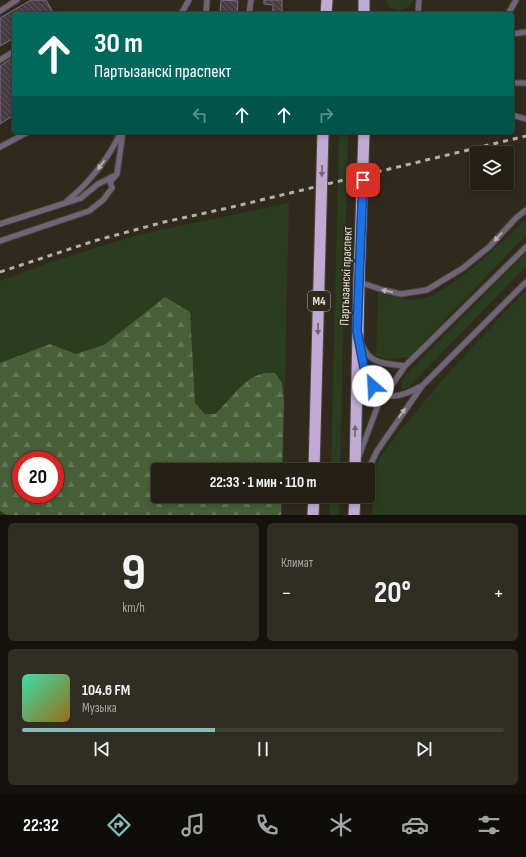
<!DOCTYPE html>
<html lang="ru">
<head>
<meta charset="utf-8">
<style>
	body { margin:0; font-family:"Sofia Sans Condensed",sans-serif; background:#302d23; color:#f1f3f6; height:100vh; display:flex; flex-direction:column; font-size:15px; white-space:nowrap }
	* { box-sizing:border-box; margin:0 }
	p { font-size:13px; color:#a3a3a1 }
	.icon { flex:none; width:22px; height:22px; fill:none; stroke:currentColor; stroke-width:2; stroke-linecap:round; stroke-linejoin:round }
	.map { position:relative; height:515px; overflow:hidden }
	.side { display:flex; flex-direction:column; gap:8px; padding:8px; background:#14120c; flex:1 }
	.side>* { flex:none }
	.banner { position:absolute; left:12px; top:12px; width:502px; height:122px; border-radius:4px; box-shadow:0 2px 6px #0003,0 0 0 1px #413e35; background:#00695c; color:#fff; overflow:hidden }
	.fabs { position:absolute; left:470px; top:146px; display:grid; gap:8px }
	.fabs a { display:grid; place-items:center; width:44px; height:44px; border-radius:4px; background:#242016; box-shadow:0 2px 6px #0003,0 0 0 1px #413e35; font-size:20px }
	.speed { position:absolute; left:12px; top:451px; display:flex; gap:8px; font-size:20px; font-weight:700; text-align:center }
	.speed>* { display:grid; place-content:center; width:52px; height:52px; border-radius:50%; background:#242016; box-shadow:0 2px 6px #0003,0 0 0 1px #413e35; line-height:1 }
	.speed .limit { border:6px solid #d22; background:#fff; color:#111 }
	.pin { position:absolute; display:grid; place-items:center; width:34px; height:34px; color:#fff; margin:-17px; border-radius:8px; box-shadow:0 2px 6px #0006 }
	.me { position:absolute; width:44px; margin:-22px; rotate:334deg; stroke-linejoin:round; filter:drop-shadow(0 0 3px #0008) }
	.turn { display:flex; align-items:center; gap:14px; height:84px; padding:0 16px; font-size:18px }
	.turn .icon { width:52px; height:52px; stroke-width:2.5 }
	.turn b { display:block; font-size:28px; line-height:34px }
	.lanes { display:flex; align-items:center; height:38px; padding:0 16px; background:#0003; justify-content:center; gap:20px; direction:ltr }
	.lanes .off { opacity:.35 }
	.big { font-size:30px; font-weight:700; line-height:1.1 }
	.side .tile { flex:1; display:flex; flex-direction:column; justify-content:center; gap:6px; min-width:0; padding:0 14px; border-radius:6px; background:#302d23 }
	.side .dial { align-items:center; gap:0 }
	.dial b { font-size:52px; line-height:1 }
	.song { display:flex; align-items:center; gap:12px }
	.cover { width:48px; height:48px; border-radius:6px; background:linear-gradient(135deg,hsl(160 70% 55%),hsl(40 70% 35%)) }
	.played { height:4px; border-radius:2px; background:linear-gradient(90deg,#8bbbb9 40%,#413e35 40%) }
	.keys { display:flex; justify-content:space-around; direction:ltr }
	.heat { display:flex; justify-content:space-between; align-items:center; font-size:22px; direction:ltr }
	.side .tiles { flex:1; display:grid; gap:8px; grid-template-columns:1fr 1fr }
	.tile:last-child { grid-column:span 2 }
	.trip { position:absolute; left:151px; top:463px; width:224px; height:40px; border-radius:4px; background:#242016; box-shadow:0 2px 6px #0003,0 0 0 1px #413e35; font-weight:700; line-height:40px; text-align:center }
	.tab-bar { display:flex; height:64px; justify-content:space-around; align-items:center; background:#0e0d09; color:#a3a3a1 }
	.tab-bar .icon { width:28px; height:28px }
	.tab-bar .selected { color:#8bbbb9 }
	.tab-bar b { font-size:18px; color:#f1f3f6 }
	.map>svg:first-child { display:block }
	.grass { fill:#2a3d1f; fill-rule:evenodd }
	.forest { fill:url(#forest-firs); fill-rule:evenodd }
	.building { fill:url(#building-back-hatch); stroke:#7f717c }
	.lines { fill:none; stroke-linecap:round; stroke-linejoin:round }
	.service-casing { stroke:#4d483c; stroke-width:7 }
	.trunk-casing { stroke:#4d483c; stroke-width:13 }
	.service { stroke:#6f6578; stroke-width:5 }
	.trunk { stroke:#c0aad4; stroke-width:11 }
	.rail { stroke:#b5b0a7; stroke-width:3; stroke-dasharray:5 5; stroke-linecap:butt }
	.oneway { fill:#b8b1b4 }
	.oneway2 { fill:#71646f }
	.route-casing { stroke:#114b97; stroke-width:10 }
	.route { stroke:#1a73e8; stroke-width:7 }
	.labels { text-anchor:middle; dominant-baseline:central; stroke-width:4; stroke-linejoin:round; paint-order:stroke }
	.shield { fill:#302a1d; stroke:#b1aca3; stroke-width:1 }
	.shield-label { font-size:12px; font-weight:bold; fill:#e8e4dc }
	.street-label { font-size:13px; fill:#e8e4dc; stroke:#302a1d }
</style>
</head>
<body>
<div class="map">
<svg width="526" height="515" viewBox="0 0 526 515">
	<defs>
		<pattern id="forest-firs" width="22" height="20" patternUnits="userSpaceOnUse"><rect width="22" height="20" fill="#476038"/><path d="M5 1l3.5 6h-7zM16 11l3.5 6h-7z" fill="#627754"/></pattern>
		<pattern id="building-back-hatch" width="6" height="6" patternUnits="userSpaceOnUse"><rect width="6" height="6" fill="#483b45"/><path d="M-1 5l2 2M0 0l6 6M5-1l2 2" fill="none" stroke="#62575f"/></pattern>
	</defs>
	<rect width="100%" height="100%" fill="#302a1d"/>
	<!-- grass -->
	<path class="grass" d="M385,0H413L409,6L400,11L390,8Z
		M339,132H348L340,470H331Z
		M289,203L283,470H158V496H283L282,515H0V281L53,261L141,234ZM21,460H55V494H21Z
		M526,220V235L409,357L388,359L376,356L378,293C392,296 407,302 421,299C451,293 502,241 526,220Z
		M526,253V266L409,387L404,389L402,387V379Z
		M526,290V515H372L373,480L378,461L398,433L450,371Z
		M330,496H339V515H330Z"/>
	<!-- forest -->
	<path class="forest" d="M165,297L190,312L195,403L205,414H215C233,398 248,369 275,373L282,383L284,401L282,470H158V496H281V515H7L0,511V363L50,344L76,354L104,345ZM21,460H55V494H21Z"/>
	<!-- building -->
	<path class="building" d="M31,0H46L54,14H14V38L0,46V18Z
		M221,0L238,1L237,14H220Z
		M264,0H282V14H273V5L264,4Z
		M14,57V115L0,124V66Z"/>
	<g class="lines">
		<defs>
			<path id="service" d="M0,11L17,0
				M181,14L189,0
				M206,14L207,0
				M249,14L251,0
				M418,14L419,0
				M508,14L516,0
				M512,34L526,32
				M0,60L13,52
				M512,83H526
				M512,115L526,119
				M0,147L28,132
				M67,201C90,182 108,159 121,132
				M0,224L81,198L98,184L114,176
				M0,241L89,211L103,200L112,188L110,182L117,174L123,132
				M359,282L383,290L401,294L427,290L463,268L489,247L516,218L526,210
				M361,342C369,365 383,363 405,366
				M362,356C368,392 385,407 419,387
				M359,456L378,405L405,366L526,247
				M368,470L377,451L422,386L526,282"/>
			<path id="trunk" d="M326,14L327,0
				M364,14V0
				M314,470L323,132
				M355,470L359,282L364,132
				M313,515L314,496
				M354,515L355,496"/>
		</defs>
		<!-- service casing -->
		<use href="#service" class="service-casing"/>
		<!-- trunk casing -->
		<use href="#trunk" class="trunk-casing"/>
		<!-- service -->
		<use href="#service" class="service"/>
		<!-- trunk -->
		<use href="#trunk" class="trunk"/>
		<!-- rail -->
		<path class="rail" d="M0,272L94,241L164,222L228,208L526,136"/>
	</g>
	<!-- one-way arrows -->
	<defs><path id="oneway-solid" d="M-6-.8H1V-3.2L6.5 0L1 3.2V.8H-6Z"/></defs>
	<g class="oneway">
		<use href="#oneway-solid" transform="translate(101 165) rotate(127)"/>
		<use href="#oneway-solid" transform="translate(498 237) rotate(132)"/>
		<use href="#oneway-solid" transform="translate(387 291) rotate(-167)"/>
		<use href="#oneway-solid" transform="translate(402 413) rotate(-54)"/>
	</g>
	<g class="oneway2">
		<use href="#oneway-solid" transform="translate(322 171) rotate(91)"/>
		<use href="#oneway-solid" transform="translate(318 329) rotate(91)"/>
		<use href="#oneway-solid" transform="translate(355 431) rotate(-89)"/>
	</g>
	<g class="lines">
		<defs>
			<path id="route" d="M363,180L357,331L364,367L373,386"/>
		</defs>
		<!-- route casing -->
		<use href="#route" class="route-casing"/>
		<!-- route -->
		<use href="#route" class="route"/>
	</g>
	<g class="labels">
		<!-- shield labels -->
		<rect class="shield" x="308" y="291" width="22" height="20" rx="3"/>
		<g class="shield-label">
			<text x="319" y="301">М4</text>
		</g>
		<!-- street labels -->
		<g class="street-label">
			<text transform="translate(346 276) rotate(-88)">Партызанскі праспект</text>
		</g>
	</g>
</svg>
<div class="fabs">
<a><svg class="icon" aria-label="layers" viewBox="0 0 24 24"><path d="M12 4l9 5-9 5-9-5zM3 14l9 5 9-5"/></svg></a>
</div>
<div class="speed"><div class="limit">20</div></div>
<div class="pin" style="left:363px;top:180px;background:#d93025"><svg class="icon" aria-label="arrive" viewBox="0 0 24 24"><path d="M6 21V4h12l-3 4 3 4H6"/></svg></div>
<svg class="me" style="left:373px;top:386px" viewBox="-20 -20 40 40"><circle r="19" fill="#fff"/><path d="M0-13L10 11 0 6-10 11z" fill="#1a73e8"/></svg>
<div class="trip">22:33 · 1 мин · 110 m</div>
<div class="banner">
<div class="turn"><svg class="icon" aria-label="ahead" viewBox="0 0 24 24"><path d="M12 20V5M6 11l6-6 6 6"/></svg><div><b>30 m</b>Партызанскі праспект</div></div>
<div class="lanes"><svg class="icon off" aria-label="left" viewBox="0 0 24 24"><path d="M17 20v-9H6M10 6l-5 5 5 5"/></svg><svg class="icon" aria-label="ahead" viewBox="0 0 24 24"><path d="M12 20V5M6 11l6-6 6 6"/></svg><svg class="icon" aria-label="ahead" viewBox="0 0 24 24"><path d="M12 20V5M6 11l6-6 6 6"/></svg><svg class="icon off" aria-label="right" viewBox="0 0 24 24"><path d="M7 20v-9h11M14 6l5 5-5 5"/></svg></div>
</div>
</div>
<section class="side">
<div class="tiles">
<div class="tile dial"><b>9</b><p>km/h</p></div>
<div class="tile"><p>Климат</p>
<div class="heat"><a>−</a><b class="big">20°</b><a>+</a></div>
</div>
<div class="tile">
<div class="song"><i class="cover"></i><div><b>104.6 FM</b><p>Музыка</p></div></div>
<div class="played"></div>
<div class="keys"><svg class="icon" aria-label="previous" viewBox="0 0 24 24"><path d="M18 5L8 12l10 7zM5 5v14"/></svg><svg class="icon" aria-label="pause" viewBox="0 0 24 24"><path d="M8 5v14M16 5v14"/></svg><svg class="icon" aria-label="next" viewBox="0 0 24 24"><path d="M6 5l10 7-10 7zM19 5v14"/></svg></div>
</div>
</div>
</section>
<nav class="tab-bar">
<b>22:32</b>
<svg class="icon selected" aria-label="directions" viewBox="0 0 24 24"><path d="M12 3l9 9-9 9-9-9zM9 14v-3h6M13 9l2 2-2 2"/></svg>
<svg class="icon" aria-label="music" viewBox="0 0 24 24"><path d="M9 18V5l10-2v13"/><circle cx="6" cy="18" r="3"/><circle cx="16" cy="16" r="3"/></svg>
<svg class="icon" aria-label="phone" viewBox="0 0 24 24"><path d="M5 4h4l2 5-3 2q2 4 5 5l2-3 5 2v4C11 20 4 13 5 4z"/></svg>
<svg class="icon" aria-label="climate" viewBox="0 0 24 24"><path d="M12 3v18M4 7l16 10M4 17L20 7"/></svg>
<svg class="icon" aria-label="car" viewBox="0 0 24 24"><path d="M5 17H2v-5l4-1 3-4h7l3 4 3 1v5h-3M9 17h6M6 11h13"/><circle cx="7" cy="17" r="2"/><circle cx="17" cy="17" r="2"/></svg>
<svg class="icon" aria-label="filters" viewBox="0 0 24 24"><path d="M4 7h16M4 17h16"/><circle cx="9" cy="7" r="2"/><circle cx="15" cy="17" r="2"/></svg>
</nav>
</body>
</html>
